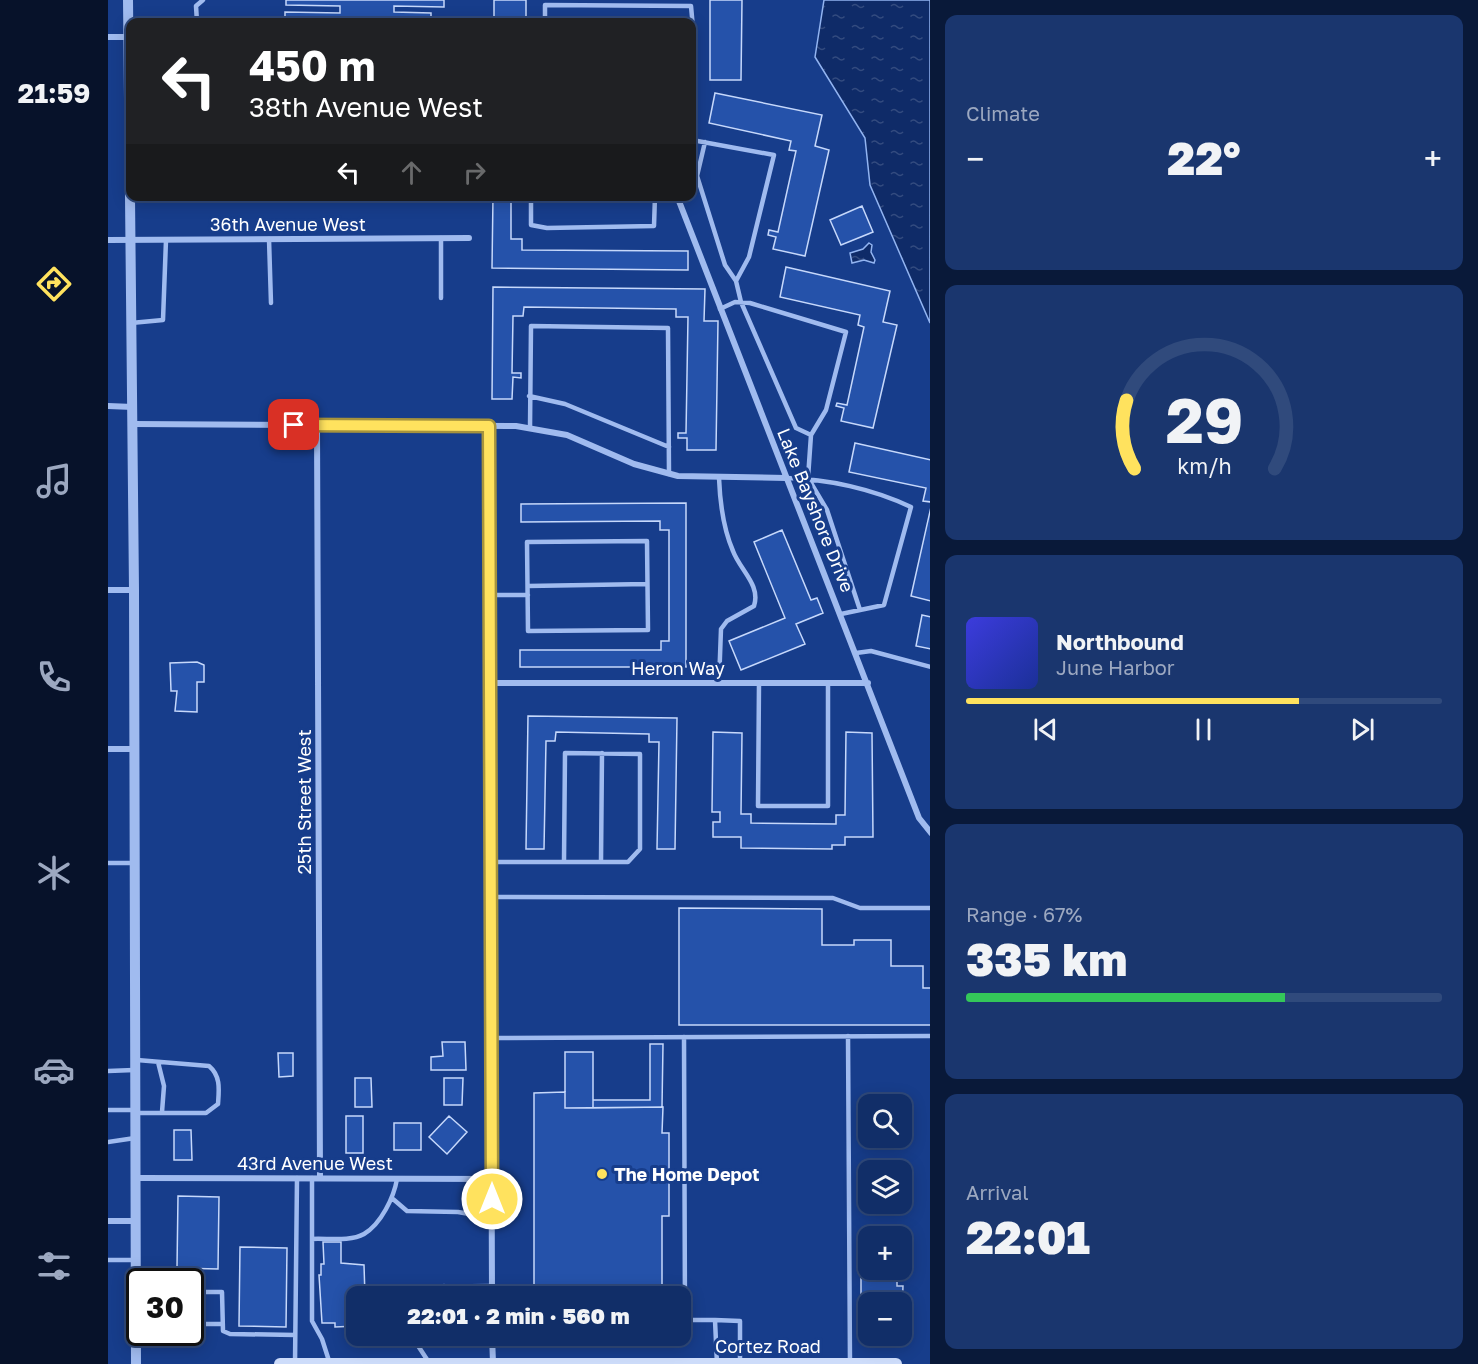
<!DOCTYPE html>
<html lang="en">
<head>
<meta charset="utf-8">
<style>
	body { margin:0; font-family:"Golos Text",sans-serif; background:#1a366e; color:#f1f3f6; height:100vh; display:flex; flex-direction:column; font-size:22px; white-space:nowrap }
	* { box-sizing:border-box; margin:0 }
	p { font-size:20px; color:#9ca8c0 }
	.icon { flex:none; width:33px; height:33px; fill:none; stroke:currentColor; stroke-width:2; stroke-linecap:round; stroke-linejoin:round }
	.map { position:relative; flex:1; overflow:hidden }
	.side { display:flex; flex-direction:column; gap:15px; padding:15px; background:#091939; width:548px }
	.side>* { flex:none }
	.guide { position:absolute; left:18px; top:18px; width:570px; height:183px; border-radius:12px; box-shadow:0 3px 15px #0003,0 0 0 2px #304a7c; background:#202124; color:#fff; overflow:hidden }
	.fabs { position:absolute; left:750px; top:1094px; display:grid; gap:12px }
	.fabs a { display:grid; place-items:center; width:54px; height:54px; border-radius:12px; background:#112e68; box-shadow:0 3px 15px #0003,0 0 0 2px #304a7c; font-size:30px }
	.speed { position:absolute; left:18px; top:1268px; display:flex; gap:12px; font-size:30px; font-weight:700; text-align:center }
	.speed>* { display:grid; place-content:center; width:78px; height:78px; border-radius:50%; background:#112e68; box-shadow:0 3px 15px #0003,0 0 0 2px #304a7c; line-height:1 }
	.speed .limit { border:3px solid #111; border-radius:9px; background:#fff; color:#111 }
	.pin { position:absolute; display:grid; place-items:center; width:51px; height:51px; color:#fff; margin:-26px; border-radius:12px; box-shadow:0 3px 9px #0006 }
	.me { position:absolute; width:66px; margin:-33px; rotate:0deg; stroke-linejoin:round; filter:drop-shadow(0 0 4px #0008) }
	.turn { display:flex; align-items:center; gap:21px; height:126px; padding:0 24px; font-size:27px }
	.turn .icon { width:78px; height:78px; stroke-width:2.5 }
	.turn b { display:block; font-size:42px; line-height:51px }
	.lanes { display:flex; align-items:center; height:57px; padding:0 24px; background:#0003; justify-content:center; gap:30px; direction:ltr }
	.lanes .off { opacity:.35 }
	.big { font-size:45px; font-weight:800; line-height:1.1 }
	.side .card { flex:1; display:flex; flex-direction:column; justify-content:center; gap:9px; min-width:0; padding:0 21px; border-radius:12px; background:#1a366e }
	.side .dial { align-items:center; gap:0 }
	.dial svg { height:156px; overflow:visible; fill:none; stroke:#304a7c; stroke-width:7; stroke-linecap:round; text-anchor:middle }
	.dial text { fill:#f1f3f6; stroke:none }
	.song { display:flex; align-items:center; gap:18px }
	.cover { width:72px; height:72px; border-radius:9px; background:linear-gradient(135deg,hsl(240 70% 55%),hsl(230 70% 35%)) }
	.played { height:6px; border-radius:3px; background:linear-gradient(90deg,#ffe25e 70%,#304a7c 70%) }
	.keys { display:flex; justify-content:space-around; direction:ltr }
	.heat { display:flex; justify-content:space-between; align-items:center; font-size:33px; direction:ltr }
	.charge { height:9px; border-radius:4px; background:linear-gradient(90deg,#34c759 67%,#304a7c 0) }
	.trip { position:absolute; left:238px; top:1286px; width:345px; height:60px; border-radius:12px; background:#112e68; box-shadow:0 3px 15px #0003,0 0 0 2px #304a7c; font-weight:800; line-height:60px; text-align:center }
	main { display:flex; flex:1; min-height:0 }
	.dock { display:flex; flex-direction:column; width:108px; justify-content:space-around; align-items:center; background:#07122a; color:#9ca8c0 }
	.dock .icon { width:42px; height:42px }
	.dock .selected { color:#ffe25e }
	.dock b { font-size:27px; color:#f1f3f6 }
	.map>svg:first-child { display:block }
	.water { fill:url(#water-ripples); stroke:#92b4f1; stroke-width:1.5 }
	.building { fill:#2552aa; stroke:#c6d8fb; stroke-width:1.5 }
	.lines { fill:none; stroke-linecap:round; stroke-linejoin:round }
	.service { stroke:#a0bbef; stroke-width:4.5 }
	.minor { stroke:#a0bbef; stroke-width:6 }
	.tertiary { stroke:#a0bbef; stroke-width:10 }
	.secondary { stroke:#cddcfa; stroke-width:12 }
	.route-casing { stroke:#a6933d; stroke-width:15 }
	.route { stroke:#ffe25e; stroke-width:10 }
	.poi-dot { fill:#ffe25e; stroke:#173d8b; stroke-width:2 }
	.labels { text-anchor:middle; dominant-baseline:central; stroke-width:6; stroke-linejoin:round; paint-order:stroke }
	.street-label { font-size:18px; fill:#fff; stroke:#173d8b }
	.poi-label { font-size:18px; font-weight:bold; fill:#fff; stroke:#173d8b; text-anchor:start }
</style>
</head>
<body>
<main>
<nav class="dock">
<b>21:59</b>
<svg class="icon selected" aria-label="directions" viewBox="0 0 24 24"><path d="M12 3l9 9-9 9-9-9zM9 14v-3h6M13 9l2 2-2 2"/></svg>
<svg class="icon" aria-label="music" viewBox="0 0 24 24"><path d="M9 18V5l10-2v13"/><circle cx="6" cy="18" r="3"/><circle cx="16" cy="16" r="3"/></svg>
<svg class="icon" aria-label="phone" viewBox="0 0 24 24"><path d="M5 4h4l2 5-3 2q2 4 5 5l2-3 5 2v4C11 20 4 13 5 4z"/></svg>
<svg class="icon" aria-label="climate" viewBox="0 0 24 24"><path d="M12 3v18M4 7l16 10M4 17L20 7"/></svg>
<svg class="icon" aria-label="car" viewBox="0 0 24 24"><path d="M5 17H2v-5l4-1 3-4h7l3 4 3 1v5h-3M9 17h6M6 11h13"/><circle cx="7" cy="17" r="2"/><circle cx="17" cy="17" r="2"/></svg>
<svg class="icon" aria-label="filters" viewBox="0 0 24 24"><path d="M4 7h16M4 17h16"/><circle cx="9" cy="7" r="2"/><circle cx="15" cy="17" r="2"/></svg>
</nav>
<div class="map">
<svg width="823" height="1364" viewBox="0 0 823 1364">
	<defs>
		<pattern id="water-ripples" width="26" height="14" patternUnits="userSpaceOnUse" patternTransform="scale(1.5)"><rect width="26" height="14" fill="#0f2b68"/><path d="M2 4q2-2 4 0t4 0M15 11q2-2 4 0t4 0" fill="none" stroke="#334b7f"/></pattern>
	</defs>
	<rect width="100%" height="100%" fill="#173d8b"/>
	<!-- water -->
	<path class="water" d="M716,0H822V323L762,185L757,138L707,57Z
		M761,243L764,245L763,252L767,260L766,263L756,260L744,263L742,253L755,249Z"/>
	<!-- building -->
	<path class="building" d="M178,0H336V7L286,6V12L323,13V22H177V12L232,13V6L178,5Z
		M386,0H418V22H386Z
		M602,0H634L633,80H602Z
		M607,93L714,115L707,146L721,150L697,256L665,249L668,237L660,235L661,230L670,232L688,151L681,150L683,141L601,123Z
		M385,196H403V239H414V250L580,251V270L384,268Z
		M754,206L765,232L733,245L722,220Z
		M678,267L782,291L775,322L789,325L765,428L733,421L736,408L728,406L729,403L739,405L756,327L750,325L752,315L672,297Z
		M385,287L597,289L596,321H610L608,450H579V438H570V433H578L580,317H568V309L416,307L415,316H405L404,373H413V378L405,377L404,399H384Z
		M747,443L823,460V502L815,501L818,488L741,472Z
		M578,503V667H412V650H553V641H561V530H552V521L413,522V504Z
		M823,507V601L803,596Z
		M674,530L703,600L709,598L715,613L688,624L697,644L633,670L621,641L677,618L646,542Z
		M814,615L823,617V649L808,646Z
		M89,662L96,665V682H89V712L67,711L69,691H63L62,663Z
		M420,716L569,718L567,849H549L551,742H541V734L448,732L447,741H438L436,849H418Z
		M605,732L634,733L633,814H643V823L728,824V815H737L738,732L764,733L765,837H737V845H724V849L633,848V837H605V822H612V812H604Z
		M571,908L714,909V945H746V940H783V966H815V988H823V1025H571Z
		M334,1042H357L358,1070H323V1057L335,1056Z
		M542,1044H555L554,1107L485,1108V1100H542Z
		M457,1052H485V1108H457Z
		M170,1053H185V1076L171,1077Z
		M247,1078H263L264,1107H247Z
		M336,1078H355L354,1105H336Z
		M457,1092V1108L555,1107L554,1133H561V1216H554V1293H560V1296H426V1093Z
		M238,1116H255V1153H238Z
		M341,1116L359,1132L339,1154L321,1137Z
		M286,1123H313V1150H286Z
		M66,1130H83L84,1160H66Z
		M70,1196L111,1197L110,1269L69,1268Z
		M215,1242H233V1263L256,1265L257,1296H249V1326L227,1327V1323H214L211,1275H213V1264H216Z
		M132,1247L179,1248L178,1327L131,1326Z
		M753,1252H760V1269H789V1286H795L794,1309V1302L753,1303Z"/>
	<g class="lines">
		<!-- service -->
		<path class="service" d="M89,22L88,6L95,0
			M437,22V5L583,6L587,50L584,77
			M584,140L666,155L641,257L628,281L633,302L688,428L703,435
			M597,142L589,176L617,265L628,281
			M423,196V225L439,228L546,226L547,196
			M333,238V298
			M161,239L163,303
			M612,309L627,302L642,303L738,332L718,410L703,435L700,478L719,510L752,610
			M23,323L55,320L58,240
			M421,396L457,404L561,447
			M422,428L423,326L560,328L561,474
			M611,478C612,503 615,528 625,551C632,570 653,585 646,606L619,621L613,629L611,683
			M678,478C720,479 765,489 803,507L776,605L733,614
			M539,541L540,630L420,631L419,542Z
			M420,586L539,584
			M381,595H420
			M748,653L763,651L823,667
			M651,683L650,806H720V683
			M383,862H520L532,849V754L457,753L456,861
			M493,862L494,753
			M0,863H27
			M383,897L725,898L752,908H823
			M740,1036L742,1364
			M576,1037L577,1320H607L609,1364
			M383,1038L823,1036
			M29,1060L101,1066C113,1076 111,1090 110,1104L98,1113H29
			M50,1062L56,1086L54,1112
			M0,1071L26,1070
			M0,1110H27
			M0,1142L27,1138
			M204,1178V1321L214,1339L222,1364
			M285,1199L299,1211L350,1212L384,1218
			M204,1239C219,1238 242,1242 256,1234C273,1224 286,1197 289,1179
			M0,1260H27
			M82,1292H114L115,1331L122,1334L187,1335
			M301,1296V1287L384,1286
			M336,1296V1286
			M607,1320L632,1321V1363
			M82,1324H115
			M303,1335L320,1361
			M187,1364L189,1178"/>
		<!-- minor -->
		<path class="minor" d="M0,37H20
			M569,196L811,818L823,833
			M0,240L361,238
			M0,406L25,407
			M25,424L408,426L459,435L526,464L570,476L678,478
			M209,425L212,1178
			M381,426L384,1296
			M0,590H26
			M381,683H760
			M0,749H27
			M30,1178L384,1179
			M0,1221H29
			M384,1335L385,1363"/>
		<!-- tertiary -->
		<path class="tertiary" d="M20,0L26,590L28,1364"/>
		<!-- secondary -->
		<path class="secondary" d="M172,1364H788"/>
	</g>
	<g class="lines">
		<defs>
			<path id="route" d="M186,425L381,426L384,1199"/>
		</defs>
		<!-- route casing -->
		<use href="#route" class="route-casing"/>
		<!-- route -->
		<use href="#route" class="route"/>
	</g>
	<!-- markers -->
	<circle class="poi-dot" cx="494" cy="1174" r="6"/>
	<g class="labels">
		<!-- street labels -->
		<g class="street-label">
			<text x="180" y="224">36th Avenue West</text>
			<text transform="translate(708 510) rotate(68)">Lake Bayshore Drive</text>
			<text x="570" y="668">Heron Way</text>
			<text transform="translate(196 802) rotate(-90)">25th Street West</text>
			<text x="207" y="1163">43rd Avenue West</text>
			<text x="660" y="1346">Cortez Road</text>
		</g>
		<!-- poi labels -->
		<g class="poi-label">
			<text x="506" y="1174">The Home Depot</text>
		</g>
	</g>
</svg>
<div class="fabs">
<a><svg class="icon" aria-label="search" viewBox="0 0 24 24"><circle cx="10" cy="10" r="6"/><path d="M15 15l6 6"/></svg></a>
<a><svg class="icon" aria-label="layers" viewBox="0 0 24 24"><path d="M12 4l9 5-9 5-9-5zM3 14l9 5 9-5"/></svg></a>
<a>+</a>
<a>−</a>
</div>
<div class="speed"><div class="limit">30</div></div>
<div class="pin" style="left:186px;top:425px;background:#d93025"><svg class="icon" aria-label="arrive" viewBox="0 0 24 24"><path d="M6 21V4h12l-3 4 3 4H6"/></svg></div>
<svg class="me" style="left:384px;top:1199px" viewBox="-20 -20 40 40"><circle r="17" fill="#ffe25e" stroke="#fff" stroke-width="3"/><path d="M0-11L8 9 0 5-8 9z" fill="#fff"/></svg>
<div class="trip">22:01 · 2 min · 560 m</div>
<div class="guide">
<div class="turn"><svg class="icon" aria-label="left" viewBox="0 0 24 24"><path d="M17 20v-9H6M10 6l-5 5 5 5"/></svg><div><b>450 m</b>38th Avenue West</div></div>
<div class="lanes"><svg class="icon" aria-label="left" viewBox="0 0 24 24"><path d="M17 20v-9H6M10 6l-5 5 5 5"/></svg><svg class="icon off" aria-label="ahead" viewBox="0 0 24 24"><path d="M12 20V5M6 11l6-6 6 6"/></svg><svg class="icon off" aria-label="right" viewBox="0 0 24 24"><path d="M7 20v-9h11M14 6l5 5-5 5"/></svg></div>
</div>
</div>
<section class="side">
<div class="card"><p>Climate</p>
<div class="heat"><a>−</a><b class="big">22°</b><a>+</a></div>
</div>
<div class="card dial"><svg viewBox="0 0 100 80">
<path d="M14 69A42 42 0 1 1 86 69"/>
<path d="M14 69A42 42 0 0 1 10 34" stroke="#ffe25e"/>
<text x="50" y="56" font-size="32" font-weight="700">29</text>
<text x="50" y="72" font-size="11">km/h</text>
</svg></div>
<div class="card">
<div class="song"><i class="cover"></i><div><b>Northbound</b><p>June Harbor</p></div></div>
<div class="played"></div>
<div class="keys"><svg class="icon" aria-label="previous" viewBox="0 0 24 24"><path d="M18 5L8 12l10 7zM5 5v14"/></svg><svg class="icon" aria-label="pause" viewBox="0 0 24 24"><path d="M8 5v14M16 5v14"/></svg><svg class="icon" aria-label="next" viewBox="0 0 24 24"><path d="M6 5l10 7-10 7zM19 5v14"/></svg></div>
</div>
<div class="card"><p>Range · 67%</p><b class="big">335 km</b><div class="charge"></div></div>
<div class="card"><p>Arrival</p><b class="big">22:01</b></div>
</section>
</main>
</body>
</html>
